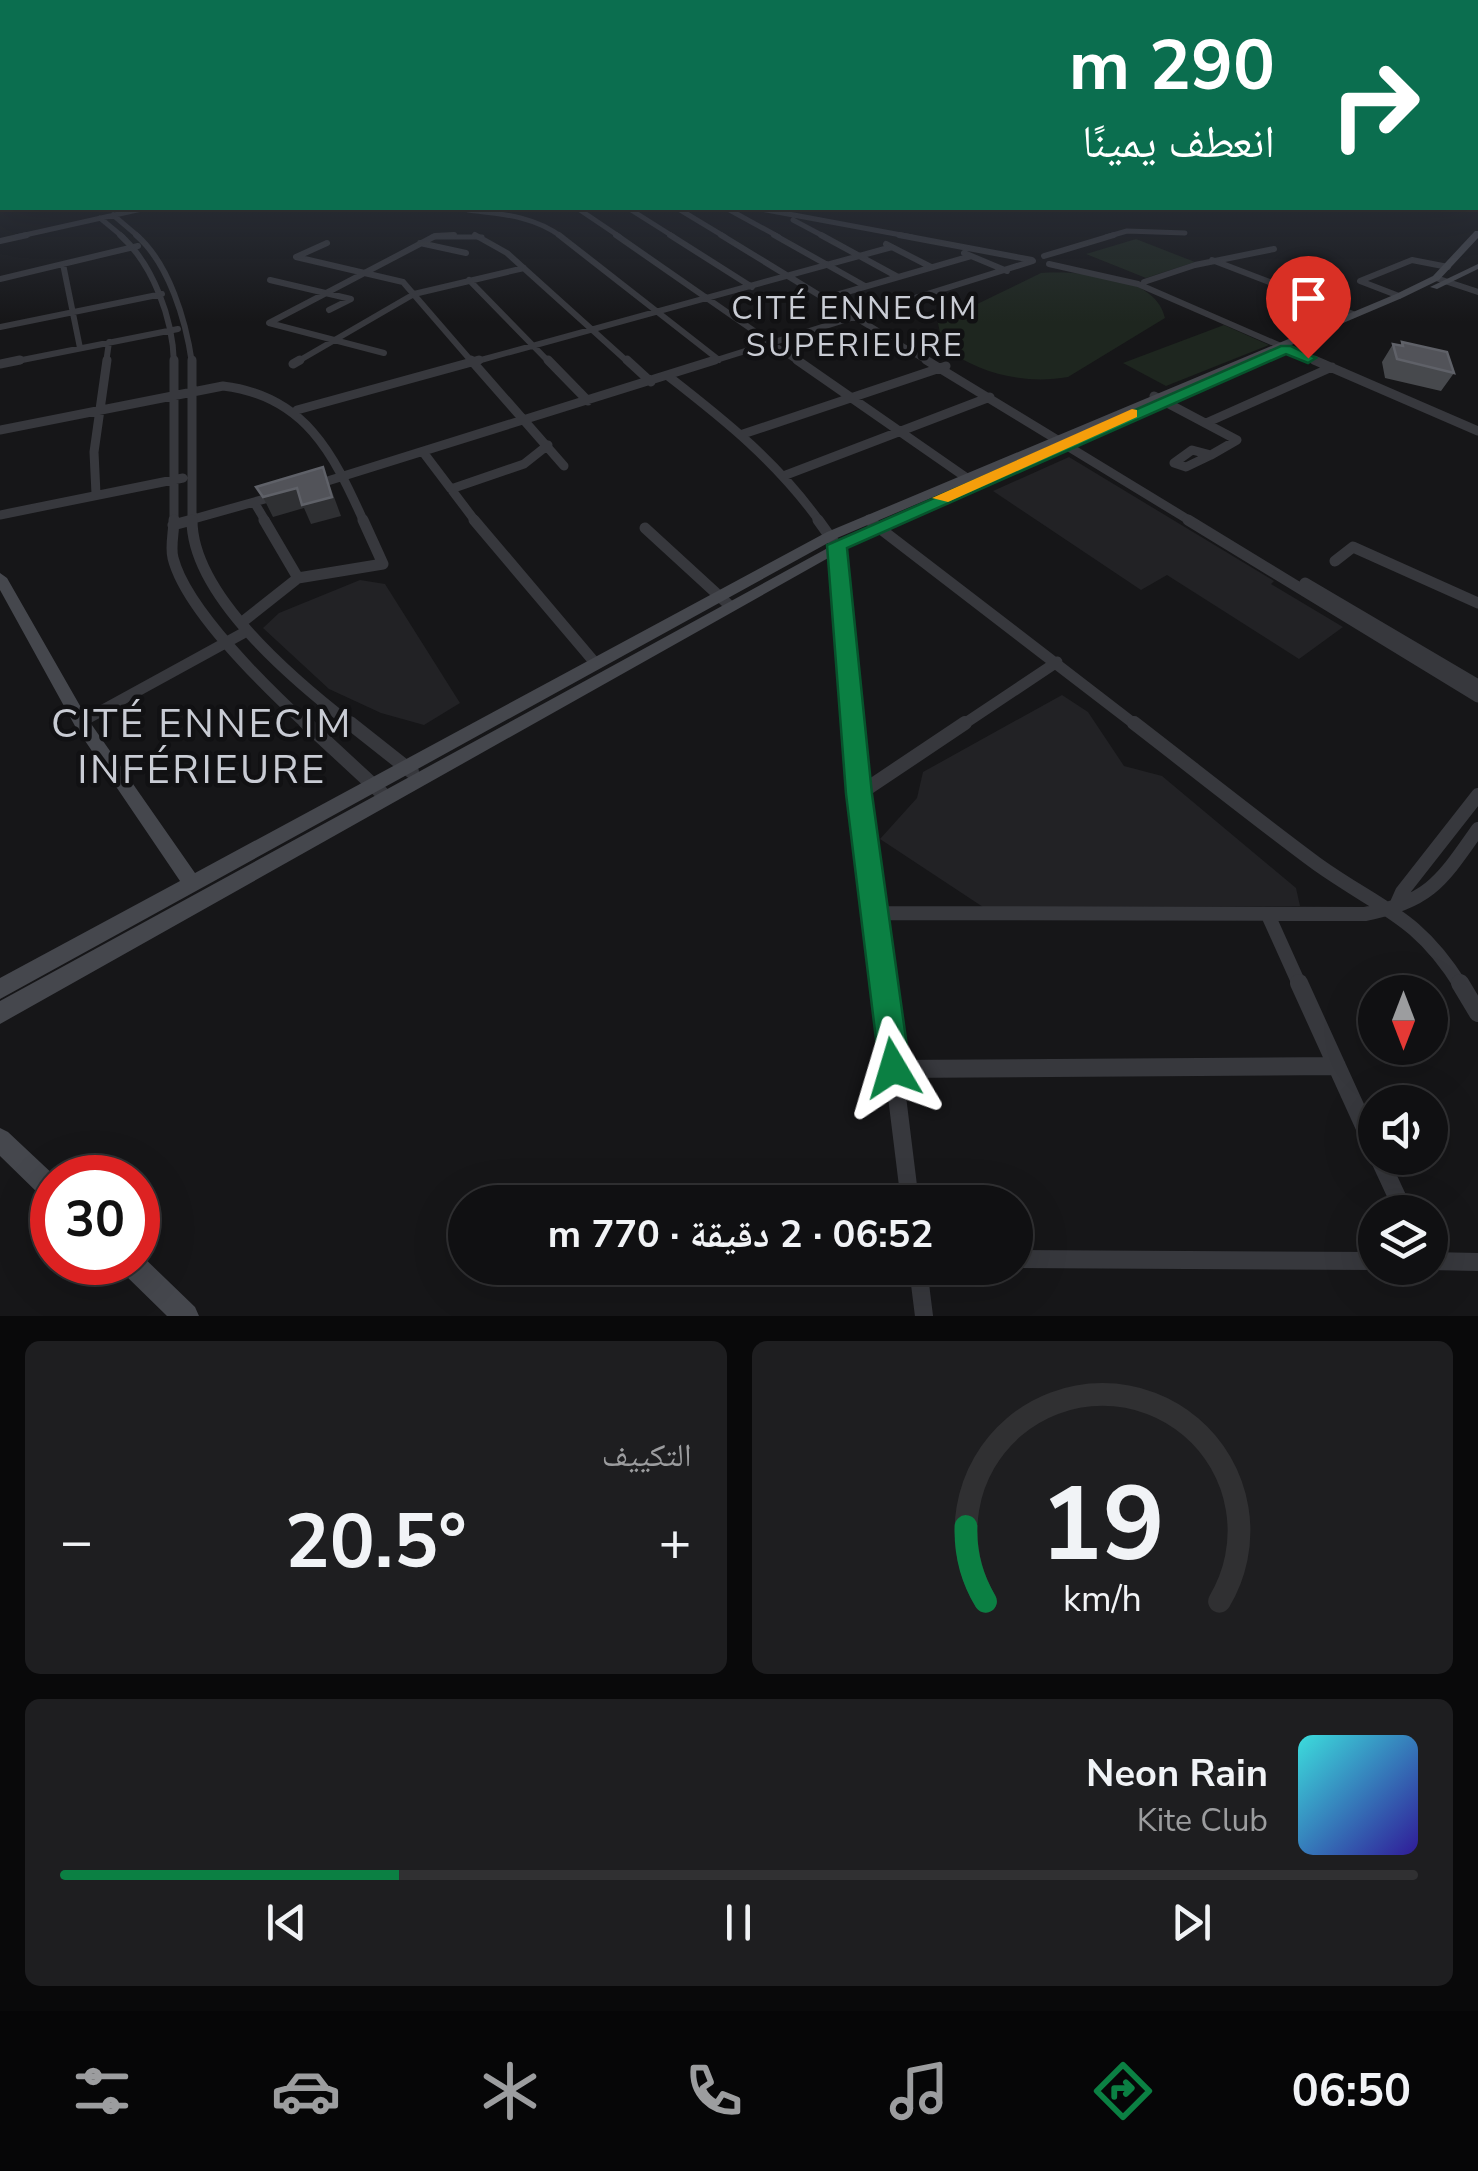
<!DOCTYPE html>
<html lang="ar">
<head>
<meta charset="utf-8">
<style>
	body { margin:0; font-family:"Nunito Sans","Noto Naskh Arabic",sans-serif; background:#1e1e20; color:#f1f3f6; direction:rtl; height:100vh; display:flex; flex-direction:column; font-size:38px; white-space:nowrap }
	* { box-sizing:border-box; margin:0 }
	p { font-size:32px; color:#9c9d9f }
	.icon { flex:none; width:55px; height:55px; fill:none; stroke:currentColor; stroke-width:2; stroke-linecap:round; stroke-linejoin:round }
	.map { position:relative; height:1316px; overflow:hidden; direction:ltr }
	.drawer { display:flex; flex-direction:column; gap:25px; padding:25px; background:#09090a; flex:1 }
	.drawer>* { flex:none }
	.hud { position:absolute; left:0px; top:0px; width:1480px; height:210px; box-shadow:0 10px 40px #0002,0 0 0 2px #303032; direction:rtl; background:#0b6e4f; color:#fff; overflow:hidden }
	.needle { width:65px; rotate:180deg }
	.fabs { position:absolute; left:1358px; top:975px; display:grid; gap:20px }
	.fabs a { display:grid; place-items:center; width:90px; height:90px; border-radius:50%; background:#101012; box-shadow:0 10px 40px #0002,0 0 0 2px #303032; font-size:50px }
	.speed { position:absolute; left:30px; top:1155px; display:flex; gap:20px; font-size:50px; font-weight:700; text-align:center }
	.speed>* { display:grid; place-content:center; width:130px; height:130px; border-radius:50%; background:#101012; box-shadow:0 10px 40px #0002,0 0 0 2px #303032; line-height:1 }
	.speed .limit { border:15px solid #d22; background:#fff; color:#111 }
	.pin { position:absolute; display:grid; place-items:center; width:85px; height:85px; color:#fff; margin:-102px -42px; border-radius:50% 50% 50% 0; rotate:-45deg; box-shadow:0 0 10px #0007 }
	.pin .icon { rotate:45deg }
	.me { position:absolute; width:110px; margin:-55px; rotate:353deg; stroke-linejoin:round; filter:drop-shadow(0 0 8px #0008) }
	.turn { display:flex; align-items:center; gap:35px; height:210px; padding:0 40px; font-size:45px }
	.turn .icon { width:130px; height:130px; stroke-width:2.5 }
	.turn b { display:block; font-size:70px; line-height:85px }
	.big { font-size:75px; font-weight:700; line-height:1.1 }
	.drawer .widget { flex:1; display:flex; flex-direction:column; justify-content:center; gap:15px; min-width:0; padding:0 35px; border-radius:15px; background:#1e1e20 }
	.drawer .dial { align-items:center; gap:0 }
	.dial svg { height:260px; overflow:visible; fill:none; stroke:#303032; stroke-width:7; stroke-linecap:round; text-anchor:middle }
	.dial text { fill:#f1f3f6; stroke:none }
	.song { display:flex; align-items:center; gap:30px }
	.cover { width:120px; height:120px; border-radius:15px; background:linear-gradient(135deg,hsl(180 70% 55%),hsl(250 70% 35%)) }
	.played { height:10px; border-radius:5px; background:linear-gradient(90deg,#0b8043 25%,#303032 25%) }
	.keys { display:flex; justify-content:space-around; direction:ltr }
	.heat { display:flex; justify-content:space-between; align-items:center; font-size:55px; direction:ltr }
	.drawer .tiles { flex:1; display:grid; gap:25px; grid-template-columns:1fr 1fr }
	.widget:last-child { grid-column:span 2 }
	.trip { position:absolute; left:448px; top:1185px; width:585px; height:100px; border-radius:50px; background:#101012; box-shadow:0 10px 40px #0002,0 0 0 2px #303032; font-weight:700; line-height:100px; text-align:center; direction:rtl }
	.dock { display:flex; height:160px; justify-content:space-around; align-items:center; background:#060607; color:#9c9d9f }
	.dock .icon { width:70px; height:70px }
	.dock .selected { color:#0b8043 }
	.dock b { font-size:45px; color:#f1f3f6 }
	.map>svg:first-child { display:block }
	.built { fill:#222225 }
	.green { fill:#1e261f }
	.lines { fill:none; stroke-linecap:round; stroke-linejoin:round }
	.street-far5 { stroke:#37383d; stroke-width:5 }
	.street-far4 { stroke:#37383d; stroke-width:6 }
	.street-far3 { stroke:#37383d; stroke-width:9 }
	.street-far2 { stroke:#37383d; stroke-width:11 }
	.street-far1 { stroke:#37383d; stroke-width:14 }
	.street { stroke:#37383d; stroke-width:18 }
	.secondary { fill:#45474d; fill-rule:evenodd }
	.wall { fill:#47494d }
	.shaded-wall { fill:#2f3033 }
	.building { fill:#525359; stroke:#5f6168; stroke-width:2.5 }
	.route { fill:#0b8043; stroke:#07532c; stroke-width:2.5 }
	.slow { fill:#f59e0b }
	.labels { text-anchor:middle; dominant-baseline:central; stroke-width:9; stroke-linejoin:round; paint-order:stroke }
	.far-quarter-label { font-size:32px; letter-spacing:2.5px; fill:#c9ccd4; stroke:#111113 }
	.quarter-label { font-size:40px; letter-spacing:2.5px; fill:#c9ccd4; stroke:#111113 }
</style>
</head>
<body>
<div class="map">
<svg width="1478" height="1316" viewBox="0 0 1478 1316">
	<rect width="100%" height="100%" fill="#161618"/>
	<!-- built -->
	<path class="built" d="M1069,457L1274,581L1271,584L1343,627L1299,659L1167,575L1141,590L993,491Z
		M360,580L385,584L460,703L424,725L381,713L329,689L263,628L279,613Z
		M1062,695L1088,712L1124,766L1162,776L1296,888L1300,906L983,907L880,839L917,798L923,772Z"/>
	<!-- green -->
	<path class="green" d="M1136,239L1195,262L1146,278L1086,254Z
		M1041,273C1076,271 1156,274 1165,318L1068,377C1024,385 978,373 943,347L938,323Z
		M1224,325L1269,345L1166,386L1123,363Z"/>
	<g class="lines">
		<!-- street-far5 -->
		<path class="street-far5" d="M577,208L620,237
			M628,208L674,237
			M677,208L725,237
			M726,208L779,237
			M756,208L912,237
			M468,210C502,214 534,216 562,237
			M113,215L139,237
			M100,218L123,237
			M793,220L825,237
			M16,237L146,208
			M432,237H482
			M1106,237L1127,231L1185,233"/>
		<!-- street-far4 -->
		<path class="street-far4" d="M120,235C153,264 173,319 174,363
			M136,235C169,263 186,321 192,363
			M475,235L507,253L629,363
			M559,235L719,360
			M616,235L800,363
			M670,235L752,287
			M721,235L930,363
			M774,235L865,286
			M821,235L898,277
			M899,235L1032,260
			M0,241L27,235
			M327,243L296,257L403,282L473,363
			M420,243L466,253
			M886,244L931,267
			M964,253L1007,271
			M1044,256L1114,235
			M1212,260L1353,314
			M63,264L80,348
			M1049,264L1138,284L1320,363
			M1436,278L1478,292
			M0,279L138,246
			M270,280L351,299L329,310
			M469,280L550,363
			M1144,282L1195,265L1274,249
			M1399,296L1360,281L1412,260L1448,267
			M826,298L971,256
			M0,327L162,294
			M384,353L269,323L435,236L454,235
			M7,363L178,329
			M106,363L109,342
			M295,363L414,294L524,268
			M470,363L892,247
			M707,363L1033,261"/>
		<!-- street-far3 -->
		<path class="street-far3" d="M174,360V522
			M192,360V522
			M471,360L564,466
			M548,360L588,401
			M627,360L651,382
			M797,360L974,483
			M926,360L1192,522
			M1314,360L1478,431
			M0,364L20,360
			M293,364L300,360
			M668,376C726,421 777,462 820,522
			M1154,396L1237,440L1211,455
			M297,410L479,360
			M1206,423L1332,367
			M0,430L223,386C305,396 333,453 364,522
			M743,434L946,366
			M1192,450L1211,455L1186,467L1174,463Z
			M423,452L476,522
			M786,475L990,397
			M318,484L715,360
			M451,489L524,464L548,445
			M96,494L94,452L107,360
			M0,515L183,478
			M183,522L254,502
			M266,522L254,502L276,496"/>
		<!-- street-far2 -->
		<path class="street-far2" d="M174,520C174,531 170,547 173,558C186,610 269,690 308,726
			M192,520C192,596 296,682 353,726
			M264,520L298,578
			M474,520L596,664
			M818,520L836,545L853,726
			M869,520L1137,726
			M1188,520L1478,697
			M173,525L192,520
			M645,528L729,605
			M1335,561L1353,547L1478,603
			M1305,583L1478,685
			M241,623L298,578L383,564L363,520
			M81,722L247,631
			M961,726L1057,662"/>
		<!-- street-far1 -->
		<path class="street-far1" d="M306,723L386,797
			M350,723L412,772
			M852,723L883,986
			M1134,723C1195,770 1255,818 1317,864C1380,909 1417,915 1461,986
			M859,794L965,723
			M1394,910L1402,892L1478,795
			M873,913L1365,914C1430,902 1442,880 1478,829
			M1268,915L1300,986"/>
		<!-- street -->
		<path class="street" d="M883,983L910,1202
			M1299,983L1375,1150
			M1460,983L1478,1013
			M893,1069L1337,1066
			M1379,1158L1404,1212
			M1015,1259L1375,1261
			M1430,1261L1478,1262
			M918,1268L924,1316"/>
		<!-- secondary -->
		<path class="secondary" d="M1475,231H1478V238L1439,280L1402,298L837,538L0,999V978L180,881L75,726L0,590V573L7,578L87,718L195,873L827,532L1396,294L1433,276Z
			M1478,264V269L1437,289L1430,287Z
			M857,532L862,533L863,536L862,539L0,1024V1001Z
			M0,1128L8,1132L57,1178H52V1201L43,1198L0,1156Z
			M138,1252L195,1307L199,1316H167L121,1271L118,1262H138Z"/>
	</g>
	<!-- wall -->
	<path class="wall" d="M1402,342L1454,373L1441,391L1385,378L1382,362L1393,344L1400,346Z"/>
	<!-- shaded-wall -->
	<path class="shaded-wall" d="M323,467L341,516L311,524L304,508L273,517L263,497L297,488Z"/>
	<!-- building -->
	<path class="building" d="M1402,342L1447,352L1454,373L1397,359L1393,344L1403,346Z
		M323,467L332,497L302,505L297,488L263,497L256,487Z"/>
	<!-- sky -->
	<linearGradient id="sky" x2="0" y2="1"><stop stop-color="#0c0c0d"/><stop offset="0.43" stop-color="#363c48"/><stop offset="1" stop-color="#363c48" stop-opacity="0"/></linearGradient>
	<rect width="1478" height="322" fill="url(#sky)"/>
	<!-- route -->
	<path class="route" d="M1281,346H1291L1316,358L1308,363L1286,354L847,548L872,794L910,1068L905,1080L893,1085L881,1080L846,794L827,545Z"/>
	<!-- slow -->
	<path class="slow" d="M1132,409L1137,410V417L948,502L932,498Z"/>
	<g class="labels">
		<!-- far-quarter labels -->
		<g class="far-quarter-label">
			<text x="855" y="308">CITÉ ENNECIM<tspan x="855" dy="37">SUPERIEURE</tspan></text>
		</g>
		<!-- quarter labels -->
		<g class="quarter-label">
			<text x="202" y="724">CITÉ ENNECIM<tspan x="202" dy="46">INFÉRIEURE</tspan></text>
		</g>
	</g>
</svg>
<div class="fabs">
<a><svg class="needle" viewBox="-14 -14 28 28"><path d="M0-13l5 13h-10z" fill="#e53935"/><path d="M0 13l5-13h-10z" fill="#9c9d9f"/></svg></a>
<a><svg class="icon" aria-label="sound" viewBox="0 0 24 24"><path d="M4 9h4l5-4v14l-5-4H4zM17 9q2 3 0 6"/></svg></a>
<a><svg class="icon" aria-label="layers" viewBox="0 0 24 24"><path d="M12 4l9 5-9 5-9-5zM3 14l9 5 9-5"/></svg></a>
</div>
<div class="speed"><div class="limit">30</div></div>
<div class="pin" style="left:1308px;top:358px;background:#d93025"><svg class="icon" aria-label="arrive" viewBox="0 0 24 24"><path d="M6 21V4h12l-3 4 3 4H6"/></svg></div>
<svg class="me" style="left:893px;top:1068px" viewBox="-20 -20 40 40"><path d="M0-17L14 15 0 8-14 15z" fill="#0b8043" stroke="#fff" stroke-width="4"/></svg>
<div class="trip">06:52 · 2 دقيقة · 770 m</div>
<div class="hud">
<div class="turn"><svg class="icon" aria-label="right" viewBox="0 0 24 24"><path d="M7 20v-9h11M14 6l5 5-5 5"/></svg><div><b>290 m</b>انعطف يمينًا</div></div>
</div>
</div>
<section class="drawer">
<div class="tiles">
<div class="widget dial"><svg viewBox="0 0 100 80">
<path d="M14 69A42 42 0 1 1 86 69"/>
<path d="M14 69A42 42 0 0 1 8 46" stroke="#0b8043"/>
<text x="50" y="56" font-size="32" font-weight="700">19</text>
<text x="50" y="72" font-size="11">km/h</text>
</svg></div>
<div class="widget"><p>التكييف</p>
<div class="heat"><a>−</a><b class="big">20.5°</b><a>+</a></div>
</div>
<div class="widget">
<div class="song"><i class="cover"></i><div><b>Neon Rain</b><p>Kite Club</p></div></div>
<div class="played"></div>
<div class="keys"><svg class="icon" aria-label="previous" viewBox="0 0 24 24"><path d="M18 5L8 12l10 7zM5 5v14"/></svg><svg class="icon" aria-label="pause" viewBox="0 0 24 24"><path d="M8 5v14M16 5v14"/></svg><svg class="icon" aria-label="next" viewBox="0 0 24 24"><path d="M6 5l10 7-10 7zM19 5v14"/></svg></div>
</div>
</div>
</section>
<nav class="dock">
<b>06:50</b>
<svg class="icon selected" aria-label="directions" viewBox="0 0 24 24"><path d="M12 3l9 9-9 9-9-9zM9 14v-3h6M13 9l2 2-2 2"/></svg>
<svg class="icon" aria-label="music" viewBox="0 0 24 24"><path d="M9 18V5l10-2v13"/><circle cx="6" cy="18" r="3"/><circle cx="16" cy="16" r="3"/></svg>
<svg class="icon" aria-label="phone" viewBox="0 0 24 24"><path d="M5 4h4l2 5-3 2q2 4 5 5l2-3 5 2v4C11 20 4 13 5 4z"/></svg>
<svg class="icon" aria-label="climate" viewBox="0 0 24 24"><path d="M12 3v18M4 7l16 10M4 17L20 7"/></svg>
<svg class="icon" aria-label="car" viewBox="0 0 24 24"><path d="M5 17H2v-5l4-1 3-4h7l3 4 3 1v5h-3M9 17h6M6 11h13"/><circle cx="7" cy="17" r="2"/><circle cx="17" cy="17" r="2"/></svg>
<svg class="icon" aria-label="filters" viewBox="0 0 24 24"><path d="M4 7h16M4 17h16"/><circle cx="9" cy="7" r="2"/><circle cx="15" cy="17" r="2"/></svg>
</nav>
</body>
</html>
